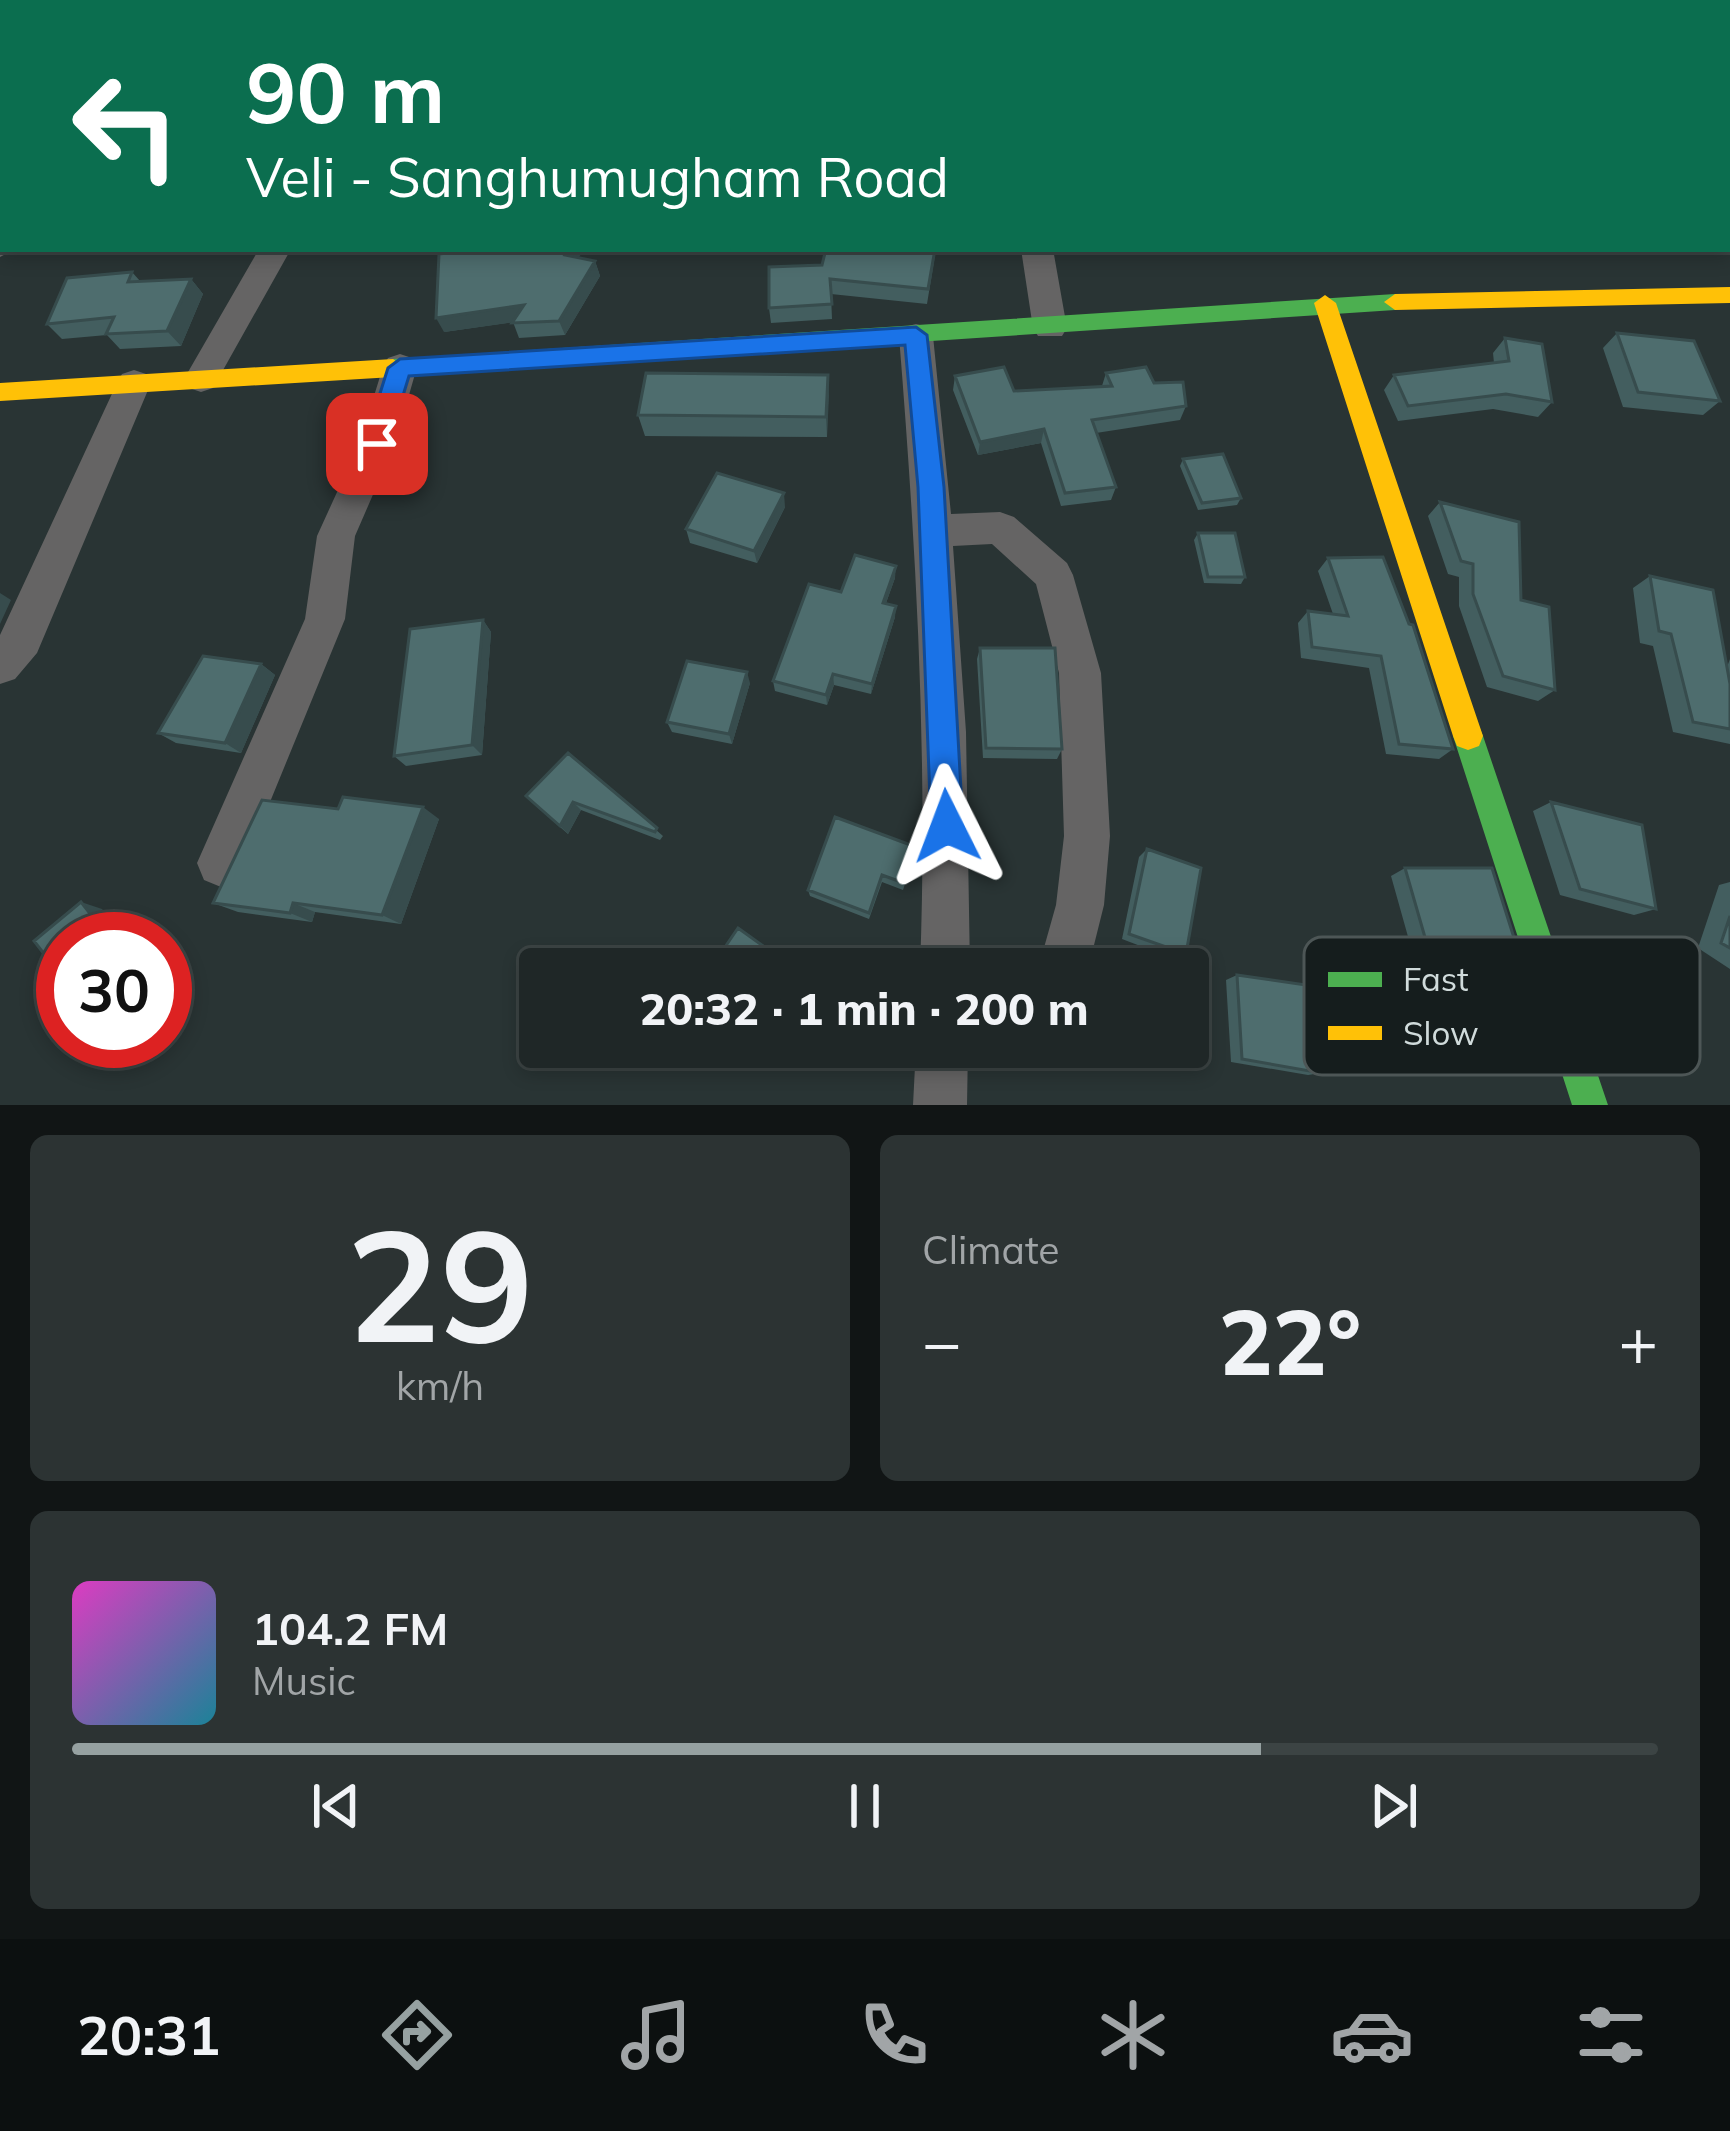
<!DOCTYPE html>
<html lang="en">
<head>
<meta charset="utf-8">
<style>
	body { margin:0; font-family:Mulish,sans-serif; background:#2c3333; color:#f1f3f6; height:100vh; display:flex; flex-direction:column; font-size:45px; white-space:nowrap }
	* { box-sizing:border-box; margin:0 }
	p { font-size:39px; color:#a1a5a7 }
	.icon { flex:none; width:66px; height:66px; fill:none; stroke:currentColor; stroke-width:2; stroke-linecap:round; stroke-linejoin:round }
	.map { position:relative; height:1105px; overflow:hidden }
	.sheet { display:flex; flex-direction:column; gap:30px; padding:30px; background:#111515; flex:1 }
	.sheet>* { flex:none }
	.banner { position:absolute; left:0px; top:0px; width:1731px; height:252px; box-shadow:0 6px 18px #0003,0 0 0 3px #3c4444; background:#0b6e4f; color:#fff; overflow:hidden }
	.speed { position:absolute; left:36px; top:912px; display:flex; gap:24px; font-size:60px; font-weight:700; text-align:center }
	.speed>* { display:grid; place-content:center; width:156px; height:156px; border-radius:50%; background:#1f2727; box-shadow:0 6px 18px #0003,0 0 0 3px #3c4444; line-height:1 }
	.speed .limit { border:18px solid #d22; background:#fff; color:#111 }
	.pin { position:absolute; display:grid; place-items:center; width:102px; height:102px; color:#fff; margin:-51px; border-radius:24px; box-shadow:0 6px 18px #0006 }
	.me { position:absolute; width:132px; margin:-66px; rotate:357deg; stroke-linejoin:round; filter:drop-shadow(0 0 9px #0008) }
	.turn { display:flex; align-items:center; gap:42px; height:252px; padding:0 48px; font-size:54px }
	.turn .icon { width:156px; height:156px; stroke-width:2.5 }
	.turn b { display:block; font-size:84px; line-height:102px }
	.big { font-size:90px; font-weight:800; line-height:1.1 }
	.sheet .widget { flex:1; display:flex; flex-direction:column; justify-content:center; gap:18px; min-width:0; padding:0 42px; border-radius:18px; background:#2c3333 }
	.sheet .dial { align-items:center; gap:0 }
	.dial b { font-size:156px; line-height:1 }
	.song { display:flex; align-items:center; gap:36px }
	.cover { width:144px; height:144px; border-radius:18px; background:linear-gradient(135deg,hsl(310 70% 55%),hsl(190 70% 35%)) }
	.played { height:12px; border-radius:6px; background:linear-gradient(90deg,#96a1a1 75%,#3c4444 75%) }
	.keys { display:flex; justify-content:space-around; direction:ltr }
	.heat { display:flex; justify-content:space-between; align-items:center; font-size:66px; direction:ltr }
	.sheet .tiles { flex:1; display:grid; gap:30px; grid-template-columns:1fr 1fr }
	.widget:last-child { grid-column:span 2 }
	.trip { position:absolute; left:519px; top:948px; width:690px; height:120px; border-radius:12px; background:#1f2727; box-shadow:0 6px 18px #0003,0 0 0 3px #3c4444; font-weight:800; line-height:120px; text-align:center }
	.dock { display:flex; height:192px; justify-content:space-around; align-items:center; background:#0c1010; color:#a1a5a7 }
	.dock .icon { width:84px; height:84px }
	.dock .current { color:#96a1a1 }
	.dock b { font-size:54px; color:#f1f3f6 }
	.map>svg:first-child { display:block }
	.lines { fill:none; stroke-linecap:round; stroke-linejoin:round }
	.lane { fill:#656464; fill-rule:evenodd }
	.street { fill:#656464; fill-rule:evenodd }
	.fast { fill:#4caf50; fill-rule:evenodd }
	.slow { fill:#ffc107; fill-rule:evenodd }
	.wall { fill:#435e5f }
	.shaded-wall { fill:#374c4d }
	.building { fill:#4e6d6e; stroke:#374c4d; stroke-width:3 }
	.route { fill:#1a73e8; stroke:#114b97; stroke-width:3 }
	.key { fill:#151d1d; stroke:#4d5656; stroke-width:3 }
	.key-label { font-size:33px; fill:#d0dbdb }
</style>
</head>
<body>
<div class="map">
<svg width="1730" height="1105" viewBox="0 0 1730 1105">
	<rect width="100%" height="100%" fill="#293434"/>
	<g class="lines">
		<!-- lane -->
		<path class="lane" d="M1231,0H1245L1244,3H1230Z
			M1358,0H1400L1403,3H1361Z
			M1728,22H1730V30H1728Z"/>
		<!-- street -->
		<path class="street" d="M0,0H32L3,3L0,8Z
			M198,0H237L239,3H200Z
			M969,0H993L994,3H970Z
			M3,39V57L0,58V40Z
			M0,234L3,249H15L0,257Z
			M259,249H291L213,388L201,392L189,388L184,379Z
			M1021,249H1053L1067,328L1062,336H1038L1033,328Z
			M916,324L928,327L933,336L951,514L1000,512L1014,517L1067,563L1073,575L1101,673L1110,836L1104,905L1088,969H1038L1056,905L1064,836L1059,673L1036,584L992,544L953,546L966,732L970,969H920C928,757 916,547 899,336L904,327Z
			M400,354L412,358L417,367L395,444L355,536L345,619L238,880L221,887L204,880L197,863L305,619L317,536L359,444L383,367L388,358Z
			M134,370L146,374L151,383L37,653L15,679L0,684V635L117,383L122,374Z
			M1565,1000L1583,1008L1591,1026L1583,1044L1565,1052L1355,1071L1337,1063L1329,1045L1337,1027L1355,1019Z
			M916,1047H968L967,1105H913Z"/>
		<!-- fast -->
		<path class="fast" d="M1395,294L1406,302L1395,310L393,377L381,368L393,359Z
			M1468,722L1479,726L1483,736L1608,1105H1572L1453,736L1457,726Z"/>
		<!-- slow -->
		<path class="slow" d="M1730,287V303L1395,310L1384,302L1395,294Z
			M1325,295L1336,303L1483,736L1479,746L1468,750L1457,746L1453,736L1314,303Z
			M393,359L405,368L393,377L0,401V383Z"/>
	</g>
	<!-- wall -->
	<path class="wall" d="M1018,0H1086V3H1018Z
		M1728,92L1730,93V154L1728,153Z
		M936,249L927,304L831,294L832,319L771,323L769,308L822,265Z
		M579,258L595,261L600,276L565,335L519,338L513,322L444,332Z
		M132,272L140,281L191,279L203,294L181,346L120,349L107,335L62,339L47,324Z
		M1617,333L1720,401L1703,415L1623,407L1603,348Z
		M1505,338L1552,402L1538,417L1493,409L1398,421L1384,390L1394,375L1494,363L1493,353Z
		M1106,373L1154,383L1186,406L1180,420L1096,433L1116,487L1111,500L1061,506L1041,443L978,455L953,390L955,376L1014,391L1102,386Z
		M828,375L827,437L645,436L638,415Z
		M1183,459L1241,498L1237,505L1198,510L1180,466Z
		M1440,502L1521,600L1555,690L1538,701L1487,687L1459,606V577L1448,574L1428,516Z
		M785,507L757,563L690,543L686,529Z
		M1198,533L1245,577L1241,584L1204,583L1194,540Z
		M1328,558L1453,749L1439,759L1386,754L1369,668L1301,658L1298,623L1308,611L1333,614L1318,571Z
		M1650,576L1727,667L1730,659V744L1673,732L1653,646L1640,643L1633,588Z
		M895,578L886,603L895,617L871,694L834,685L827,705L775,691L773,681L841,592Z
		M483,620L491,632L482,755L406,766L394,756Z
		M980,648L1062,749L1057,759L983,758L977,659Z
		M261,664L275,675L241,753L176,743L158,733Z
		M750,683L732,744L672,732L667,722Z
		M568,753L663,836L660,840L581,810L568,834L535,805Z
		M1551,802L1656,909L1634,915L1560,895L1533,811Z
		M338,809L439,819L401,924L315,912L312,922L238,912L213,903Z
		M1147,849L1186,954L1177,960L1122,939L1139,857Z
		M915,854L903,890L882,882L869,919L810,896L808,890Z
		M1405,868L1527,979L1508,983H1421L1391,876Z
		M1730,882V969L1698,948L1719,885Z
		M1237,975L1321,1073L1308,1075L1231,1062L1226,980Z"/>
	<!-- shaded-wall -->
	<path class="shaded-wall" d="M415,0H441L437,3H411Z
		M569,249H585L570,269L565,255Z
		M595,261L600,276L565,335L559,321Z
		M191,279L203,294L181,346L167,331Z
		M524,305L530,320L444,332L436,318Z
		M828,375L829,396L827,437L826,417Z
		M1044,429L1041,443L978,455L980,442Z
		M784,493L785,507L757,563L754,551Z
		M896,566L895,578L882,614L883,603Z
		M0,593L11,600L0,624Z
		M896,606L895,617L871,694L872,684Z
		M483,620L491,632L482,755L472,745Z
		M261,664L275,675L241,753L225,743Z
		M747,672L750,683L732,744L729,734Z
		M833,674L834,685L827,705L826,695Z
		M573,802L581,810L568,834L560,826Z
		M423,807L439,819L401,924L382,915Z
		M81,902L102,909L126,939H110Z
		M293,903L315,912L312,922L290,913Z"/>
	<!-- building -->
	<path class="building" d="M358,0H415L411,3H354Z
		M3,69V126L0,125V70Z
		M1728,92L1730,93V118L1728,115Z
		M478,249H569L565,255L595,261L559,321L512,323L524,305L436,318L439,254Z
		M826,249H935L928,289L830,279L832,304L769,308V267L822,265Z
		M132,272L128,282L191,279L167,331L106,334L114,317L47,324L67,278Z
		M1617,333L1694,341L1720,401L1638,392Z
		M1505,338L1542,344L1552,402L1506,394L1408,406L1394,375L1509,361Z
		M1004,367L1014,391L1112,386L1106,373L1146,367L1154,383L1183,382L1186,406L1092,420L1116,487L1065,493L1044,429L980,442L955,376Z
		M646,373L828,375L826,417L638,415Z
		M1223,454L1241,498L1202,503L1183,459Z
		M717,473L784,493L754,551L686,529Z
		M1440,502L1519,522L1521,600L1549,607L1555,690L1503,676L1473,594V564L1461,561Z
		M1198,533H1235L1245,577H1208Z
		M855,555L896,566L883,603L896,606L872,684L833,674L826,695L773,681L809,584L841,592Z
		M1383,557L1409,624L1413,625L1453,749L1399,744L1381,656L1312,647L1308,611L1348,616L1328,558Z
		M1650,576L1713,590L1730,684V729L1693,722L1671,634L1659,631Z
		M483,620L472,745L394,756L410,629Z
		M980,648H1055L1062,749L986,748Z
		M203,656L261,664L225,743L158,733Z
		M687,661L747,672L729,734L667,722Z
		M568,753L657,828L655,832L573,802L560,826L526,796Z
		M343,797L423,807L382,915L293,903L290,913L213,903L262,800L338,809Z
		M1551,802L1642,825L1656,909L1580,889Z
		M835,817L916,847L904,883L882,875L869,913L808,890Z
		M1147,849L1201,868L1186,954L1129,934Z
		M1405,868H1492L1527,979H1437Z
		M81,902L110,939H63V995L55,984L62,977L34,941Z
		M1730,916V948L1721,943Z
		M738,928L780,958L772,969H710Z
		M1237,975L1313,986L1321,1073L1242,1059Z"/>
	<!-- route -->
	<path class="route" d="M916,327L927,335L944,487L963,826L958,837L947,842L935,837L931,826L918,487L905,345L409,376L386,451L377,454L364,444L388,368L400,359Z"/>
	<!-- legend -->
	<rect x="1304" y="937" width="396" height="138" rx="18" class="key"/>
	<rect x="1328" y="972" width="54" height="15" fill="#4caf50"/>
	<rect x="1328" y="1026" width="54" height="14" fill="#ffc107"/>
	<g class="key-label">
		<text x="1403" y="991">Fast</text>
		<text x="1403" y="1045">Slow</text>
	</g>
</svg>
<div class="speed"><div class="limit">30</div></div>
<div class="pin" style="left:377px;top:444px;background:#d93025"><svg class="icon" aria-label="arrive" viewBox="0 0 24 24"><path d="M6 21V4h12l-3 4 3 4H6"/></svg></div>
<svg class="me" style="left:947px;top:826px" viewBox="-20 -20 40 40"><path d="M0-17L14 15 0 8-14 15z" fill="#1a73e8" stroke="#fff" stroke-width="4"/></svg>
<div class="trip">20:32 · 1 min · 200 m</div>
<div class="banner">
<div class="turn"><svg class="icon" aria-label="left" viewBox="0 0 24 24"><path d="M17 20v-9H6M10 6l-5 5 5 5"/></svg><div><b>90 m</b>Veli - Sanghumugham Road</div></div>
</div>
</div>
<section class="sheet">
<div class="tiles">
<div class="widget dial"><b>29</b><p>km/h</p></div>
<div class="widget"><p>Climate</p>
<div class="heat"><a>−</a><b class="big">22°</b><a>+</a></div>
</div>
<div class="widget">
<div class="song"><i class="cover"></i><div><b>104.2 FM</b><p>Music</p></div></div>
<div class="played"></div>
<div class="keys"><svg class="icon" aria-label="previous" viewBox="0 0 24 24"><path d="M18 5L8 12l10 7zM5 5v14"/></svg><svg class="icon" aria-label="pause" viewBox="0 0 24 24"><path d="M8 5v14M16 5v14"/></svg><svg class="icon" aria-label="next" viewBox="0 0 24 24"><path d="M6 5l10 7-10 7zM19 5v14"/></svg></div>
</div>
</div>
</section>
<nav class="dock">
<b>20:31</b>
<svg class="icon current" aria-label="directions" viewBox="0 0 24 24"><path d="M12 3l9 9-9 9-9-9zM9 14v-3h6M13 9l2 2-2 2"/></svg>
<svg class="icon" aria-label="music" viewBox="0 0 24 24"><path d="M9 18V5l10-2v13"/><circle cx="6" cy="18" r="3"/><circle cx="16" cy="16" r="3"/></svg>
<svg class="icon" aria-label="phone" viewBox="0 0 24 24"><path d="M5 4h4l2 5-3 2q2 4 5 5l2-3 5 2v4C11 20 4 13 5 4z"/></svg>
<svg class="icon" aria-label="climate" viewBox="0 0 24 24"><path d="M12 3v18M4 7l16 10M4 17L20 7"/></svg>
<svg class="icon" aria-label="car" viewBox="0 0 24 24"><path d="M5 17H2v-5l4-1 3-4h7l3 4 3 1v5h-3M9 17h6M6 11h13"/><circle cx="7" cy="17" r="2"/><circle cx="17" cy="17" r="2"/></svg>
<svg class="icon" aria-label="filters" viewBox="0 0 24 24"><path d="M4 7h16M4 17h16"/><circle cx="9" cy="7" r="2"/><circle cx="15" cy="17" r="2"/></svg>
</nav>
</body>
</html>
